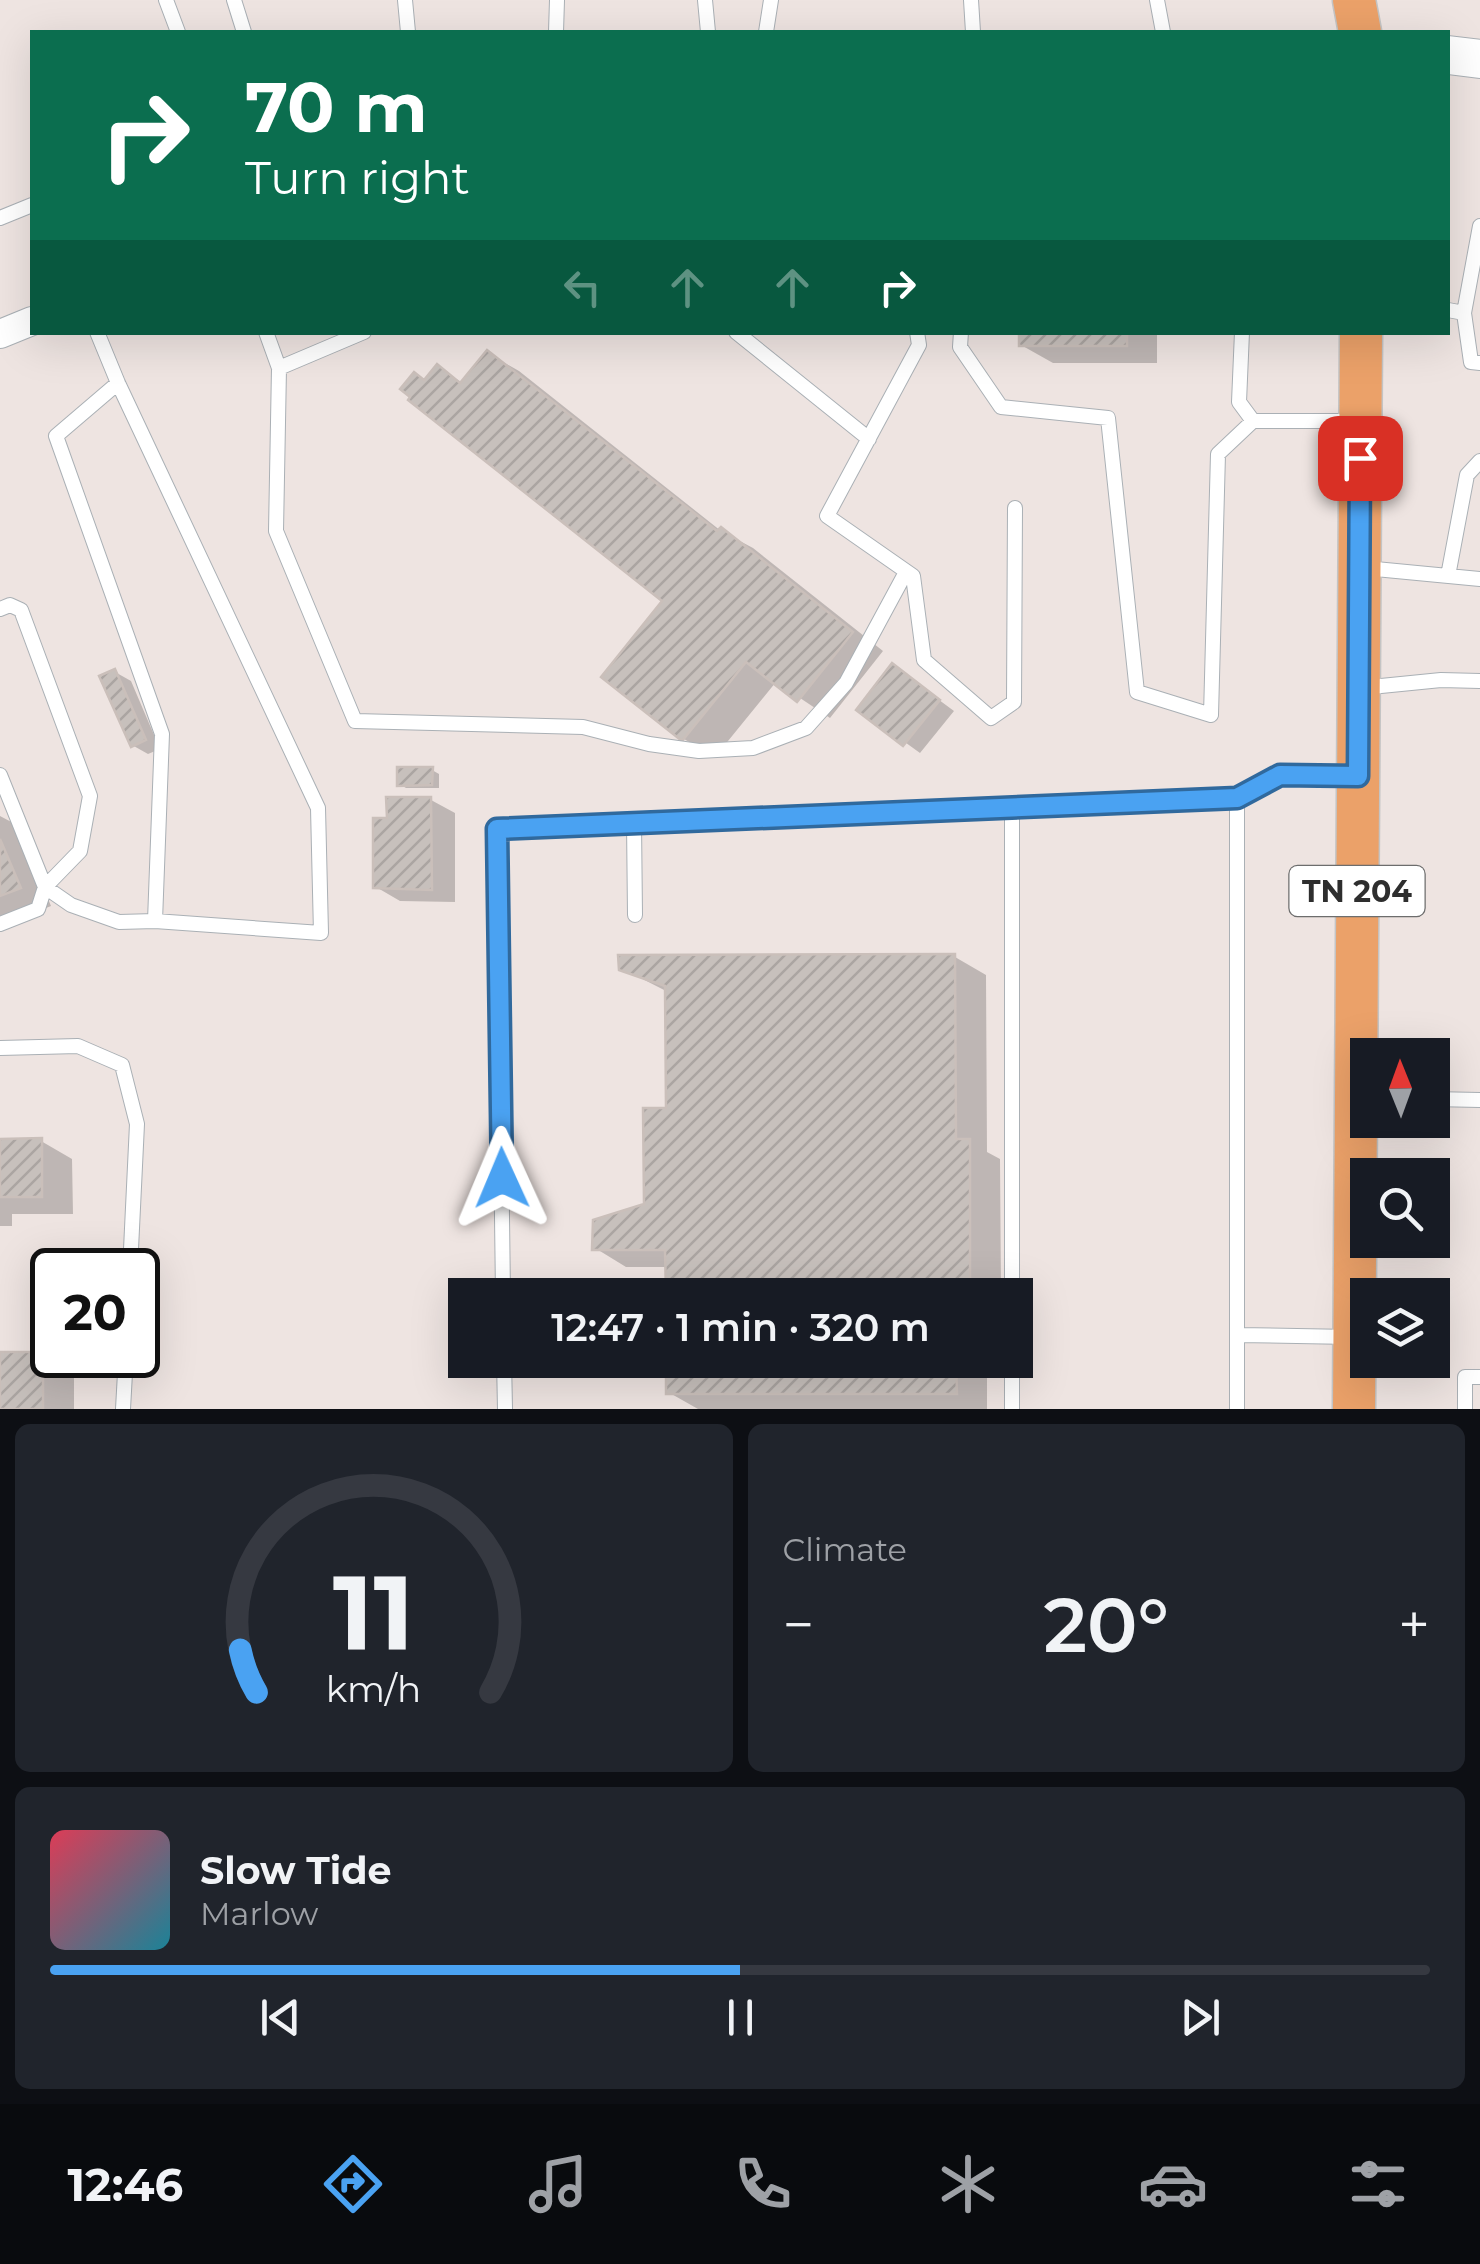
<!DOCTYPE html>
<html lang="en">
<head>
<meta charset="utf-8">
<style>
	body { margin:0; font-family:Montserrat,sans-serif; background:#20242c; color:#f1f3f6; height:100vh; display:flex; flex-direction:column; font-size:38px; white-space:nowrap }
	* { box-sizing:border-box; margin:0 }
	p { font-size:32px; color:#9ea1a6 }
	.icon { flex:none; width:55px; height:55px; fill:none; stroke:currentColor; stroke-width:2; stroke-linecap:round; stroke-linejoin:round }
	.map { position:relative; height:1409px; overflow:hidden }
	.details { display:flex; flex-direction:column; gap:15px; padding:15px; background:#0d0f14; flex:1 }
	.details>* { flex:none }
	.guide { position:absolute; left:30px; top:30px; width:1420px; height:305px; border-radius:0px; box-shadow:0 10px 40px #0002; background:#0b6e4f; color:#fff; overflow:hidden }
	.needle { width:65px; rotate:359deg }
	.fabs { position:absolute; left:1350px; top:1038px; display:grid; gap:20px }
	.fabs a { display:grid; place-items:center; width:100px; height:100px; border-radius:0px; background:#171b24; box-shadow:0 10px 40px #0002; font-size:50px }
	.speed { position:absolute; left:30px; top:1248px; display:flex; gap:20px; font-size:50px; font-weight:700; text-align:center }
	.speed>* { display:grid; place-content:center; width:130px; height:130px; border-radius:50%; background:#171b24; box-shadow:0 10px 40px #0002; line-height:1 }
	.speed .limit { border:5px solid #111; border-radius:15px; background:#fff; color:#111 }
	.pin { position:absolute; display:grid; place-items:center; width:85px; height:85px; color:#fff; margin:-42px; border-radius:20px; box-shadow:0 5px 15px #0006 }
	.me { position:absolute; width:110px; margin:-55px; rotate:359deg; stroke-linejoin:round; filter:drop-shadow(0 0 8px #0008) }
	.turn { display:flex; align-items:center; gap:35px; height:210px; padding:0 50px; font-size:45px }
	.turn .icon { width:130px; height:130px; stroke-width:2.5 }
	.turn b { display:block; font-size:70px; line-height:85px }
	.lanes { display:flex; align-items:center; height:95px; padding:0 50px; background:#0003; justify-content:center; gap:50px; direction:ltr }
	.lanes .off { opacity:.35 }
	.big { font-size:75px; font-weight:600; line-height:1.1 }
	.details .card { flex:1; display:flex; flex-direction:column; justify-content:center; gap:15px; min-width:0; padding:0 35px; border-radius:15px; background:#20242c }
	.details .dial { align-items:center; gap:0 }
	.dial svg { height:260px; overflow:visible; fill:none; stroke:#363941; stroke-width:7; stroke-linecap:round; text-anchor:middle }
	.dial text { fill:#f1f3f6; stroke:none }
	.song { display:flex; align-items:center; gap:30px }
	.cover { width:120px; height:120px; border-radius:15px; background:linear-gradient(135deg,hsl(350 70% 55%),hsl(190 70% 35%)) }
	.played { height:10px; border-radius:5px; background:linear-gradient(90deg,#4aa2f2 50%,#363941 50%) }
	.keys { display:flex; justify-content:space-around; direction:ltr }
	.heat { display:flex; justify-content:space-between; align-items:center; font-size:55px; direction:ltr }
	.details .tiles { flex:1; display:grid; gap:15px; grid-template-columns:1fr 1fr }
	.card:last-child { grid-column:span 2 }
	.trip { position:absolute; left:448px; top:1278px; width:585px; height:100px; border-radius:0px; background:#171b24; box-shadow:0 10px 40px #0002; font-weight:600; line-height:100px; text-align:center }
	.dock { display:flex; height:160px; justify-content:space-around; align-items:center; background:#090b0e; color:#9ea1a6 }
	.dock .icon { width:70px; height:70px }
	.dock .current { color:#4aa2f2 }
	.dock b { font-size:45px; color:#f1f3f6 }
	.map>svg:first-child { display:block }
	.shadow { fill:#0003 }
	.building { fill:url(#building-hatch); stroke:#cabfba; stroke-width:2.5 }
	.lines { fill:none; stroke-linecap:round; stroke-linejoin:round }
	.lane-casing { stroke:#aab0b5; stroke-width:16 }
	.street-casing { stroke:#aab0b5; stroke-width:30 }
	.secondary-casing { stroke:#aab0b5; stroke-width:40 }
	.primary-casing { stroke:#c4c4c4; stroke-width:45 }
	.lane { stroke:#fff; stroke-width:14 }
	.street { stroke:#fff; stroke-width:28 }
	.secondary { stroke:#fff; stroke-width:38 }
	.primary { stroke:#eba169; stroke-width:42 }
	.route-casing { stroke:#30699d; stroke-width:25 }
	.route { stroke:#4aa2f2; stroke-width:18 }
	.labels { text-anchor:middle; dominant-baseline:central; stroke-width:9; stroke-linejoin:round; paint-order:stroke }
	.shield { fill:#fff; stroke:#6d6d6d; stroke-width:2.5 }
	.shield-label { font-size:30px; font-weight:bold; fill:#2e2e2e }
</style>
</head>
<body>
<div class="map">
<svg width="1480" height="1409" viewBox="0 0 1480 1409">
	<defs>
		<pattern id="building-hatch" width="6" height="6" patternUnits="userSpaceOnUse" patternTransform="scale(2.5)"><rect width="6" height="6" fill="#c7c0bc"/><path d="M-1 1l2-2M0 6l6-6M5 7l2-2" fill="none" stroke="#aba5a2"/></pattern>
	</defs>
	<rect width="100%" height="100%" fill="#eee4e1"/>
	<!-- shadow -->
	<path class="shadow" d="M1021,332H1157V363H1053L1021,345Z
		M487,353L519,371L721,531L753,548L883,651L830,718L776,682L715,757L684,739L605,677L666,601L426,382L438,368L463,383Z
		M893,666L954,711L920,753L859,709Z
		M115,672L131,681L160,749L148,754L132,745Z
		M432,770L439,774V788H406L399,784Z
		M431,800L455,813V902L400,901L376,887L389,820Z
		M0,816L17,825L51,906L0,927Z
		M955,957L986,975L987,1152L1000,1159L1001,1295H668V1267H626L595,1248L646,1206L668,1111V992L621,968Z
		M0,1140L41,1141L72,1159L73,1214H12V1226H0Z
		M42,1354L74,1373V1409H0V1355Z
		M668,1360H987V1409H698L668,1392Z"/>
	<!-- building -->
	<path class="building" d="M1019,332H1127V346H1019Z
		M487,350L717,531L721,527L853,632L797,702L746,662L682,741L601,677L662,601L408,400L410,397L400,389L414,372L424,380L437,364L460,383Z
		M892,663L940,700L903,746L856,710Z
		M115,669L146,740L131,747L99,676Z
		M397,767H433L432,785L397,786Z
		M386,797H431L432,890L373,888V818H387Z
		M0,839L21,888L0,896Z
		M955,954L956,1139H970V1295H666L665,1250H592L593,1220L644,1204L643,1108H666L665,986L619,970L618,955Z
		M42,1138V1197H0V1139Z
		M0,1352H43V1409H0Z
		M666,1360H956L957,1394H666Z"/>
	<g class="lines">
		<defs>
			<path id="lane" d="M166,0L178,32
				M234,0L244,32
				M405,0L408,32
				M705,0L708,32
				M971,0L973,32
				M1157,0L1163,32
				M556,32L557,0
				M766,32L771,0
				M0,218L32,205
				M1448,310L1464,313L1480,226
				M1464,313L1471,362L1480,363
				M97,332L118,383L318,808L321,933L155,921L162,734L56,436L118,383
				M266,332L279,368L364,332
				M736,332L869,439
				M917,332L919,345L827,516L913,576L924,660L991,718L1014,702L1015,508
				M961,332L960,347L1001,407L1108,418L1137,692L1211,715L1218,454L1253,421
				M1242,332L1239,402L1253,421H1354
				M279,368L276,531L355,721L583,727L649,744L699,751L753,748L806,728L846,683L906,572
				M1365,568L1480,579
				M1448,576L1467,475L1480,461
				M0,609L10,605L21,610L90,796L80,851L45,887L38,909L0,924
				M1361,688L1441,680L1480,681
				M0,775L45,887L71,905L119,922L155,921
				M1237,798L1280,775L1355,776
				M634,823L635,915
				M0,1048L78,1046L122,1065L137,1124L130,1270
				M1432,1099L1480,1100
				M503,1295L497,829L1237,798V1409
				M1012,1295V808
				M1237,1335L1351,1337
				M504,1360L505,1409
				M123,1409L126,1355
				M1012,1409V1360
				M1465,1409V1377H1480"/>
			<path id="street" d="M0,334L32,321"/>
			<path id="secondary" d="M1448,55L1480,59"/>
			<path id="primary" d="M1354,0L1360,32
				M1354,1409L1361,332"/>
		</defs>
		<!-- lane casing -->
		<use href="#lane" class="lane-casing"/>
		<!-- street casing -->
		<use href="#street" class="street-casing"/>
		<!-- secondary casing -->
		<use href="#secondary" class="secondary-casing"/>
		<!-- primary casing -->
		<use href="#primary" class="primary-casing"/>
		<!-- lane -->
		<use href="#lane" class="lane"/>
		<!-- street -->
		<use href="#street" class="street"/>
		<!-- secondary -->
		<use href="#secondary" class="secondary"/>
		<!-- primary -->
		<use href="#primary" class="primary"/>
	</g>
	<g class="lines">
		<defs>
			<path id="route" d="M502,1178L497,829L1237,798L1280,775L1358,776L1360,458"/>
		</defs>
		<!-- route casing -->
		<use href="#route" class="route-casing"/>
		<!-- route -->
		<use href="#route" class="route"/>
	</g>
	<g class="labels">
		<!-- shield labels -->
		<rect class="shield" x="1289.5" y="866" width="135" height="50" rx="8"/>
		<g class="shield-label">
			<text x="1357" y="891">TN 204</text>
		</g>
	</g>
</svg>
<div class="fabs">
<a><svg class="needle" viewBox="-14 -14 28 28"><path d="M0-13l5 13h-10z" fill="#e53935"/><path d="M0 13l5-13h-10z" fill="#9ea1a6"/></svg></a>
<a><svg class="icon" aria-label="search" viewBox="0 0 24 24"><circle cx="10" cy="10" r="6"/><path d="M15 15l6 6"/></svg></a>
<a><svg class="icon" aria-label="layers" viewBox="0 0 24 24"><path d="M12 4l9 5-9 5-9-5zM3 14l9 5 9-5"/></svg></a>
</div>
<div class="speed"><div class="limit">20</div></div>
<div class="pin" style="left:1360px;top:458px;background:#d93025"><svg class="icon" aria-label="arrive" viewBox="0 0 24 24"><path d="M6 21V4h12l-3 4 3 4H6"/></svg></div>
<svg class="me" style="left:502px;top:1178px" viewBox="-20 -20 40 40"><path d="M0-17L14 15 0 8-14 15z" fill="#4aa2f2" stroke="#fff" stroke-width="4"/></svg>
<div class="trip">12:47 · 1 min · 320 m</div>
<div class="guide">
<div class="turn"><svg class="icon" aria-label="right" viewBox="0 0 24 24"><path d="M7 20v-9h11M14 6l5 5-5 5"/></svg><div><b>70 m</b>Turn right</div></div>
<div class="lanes"><svg class="icon off" aria-label="left" viewBox="0 0 24 24"><path d="M17 20v-9H6M10 6l-5 5 5 5"/></svg><svg class="icon off" aria-label="ahead" viewBox="0 0 24 24"><path d="M12 20V5M6 11l6-6 6 6"/></svg><svg class="icon off" aria-label="ahead" viewBox="0 0 24 24"><path d="M12 20V5M6 11l6-6 6 6"/></svg><svg class="icon" aria-label="right" viewBox="0 0 24 24"><path d="M7 20v-9h11M14 6l5 5-5 5"/></svg></div>
</div>
</div>
<section class="details">
<div class="tiles">
<div class="card dial"><svg viewBox="0 0 100 80">
<path d="M14 69A42 42 0 1 1 86 69"/>
<path d="M14 69A42 42 0 0 1 9 56" stroke="#4aa2f2"/>
<text x="50" y="56" font-size="32" font-weight="700">11</text>
<text x="50" y="72" font-size="11">km/h</text>
</svg></div>
<div class="card"><p>Climate</p>
<div class="heat"><a>−</a><b class="big">20°</b><a>+</a></div>
</div>
<div class="card">
<div class="song"><i class="cover"></i><div><b>Slow Tide</b><p>Marlow</p></div></div>
<div class="played"></div>
<div class="keys"><svg class="icon" aria-label="previous" viewBox="0 0 24 24"><path d="M18 5L8 12l10 7zM5 5v14"/></svg><svg class="icon" aria-label="pause" viewBox="0 0 24 24"><path d="M8 5v14M16 5v14"/></svg><svg class="icon" aria-label="next" viewBox="0 0 24 24"><path d="M6 5l10 7-10 7zM19 5v14"/></svg></div>
</div>
</div>
</section>
<nav class="dock">
<b>12:46</b>
<svg class="icon current" aria-label="directions" viewBox="0 0 24 24"><path d="M12 3l9 9-9 9-9-9zM9 14v-3h6M13 9l2 2-2 2"/></svg>
<svg class="icon" aria-label="music" viewBox="0 0 24 24"><path d="M9 18V5l10-2v13"/><circle cx="6" cy="18" r="3"/><circle cx="16" cy="16" r="3"/></svg>
<svg class="icon" aria-label="phone" viewBox="0 0 24 24"><path d="M5 4h4l2 5-3 2q2 4 5 5l2-3 5 2v4C11 20 4 13 5 4z"/></svg>
<svg class="icon" aria-label="climate" viewBox="0 0 24 24"><path d="M12 3v18M4 7l16 10M4 17L20 7"/></svg>
<svg class="icon" aria-label="car" viewBox="0 0 24 24"><path d="M5 17H2v-5l4-1 3-4h7l3 4 3 1v5h-3M9 17h6M6 11h13"/><circle cx="7" cy="17" r="2"/><circle cx="17" cy="17" r="2"/></svg>
<svg class="icon" aria-label="filters" viewBox="0 0 24 24"><path d="M4 7h16M4 17h16"/><circle cx="9" cy="7" r="2"/><circle cx="15" cy="17" r="2"/></svg>
</nav>
</body>
</html>
